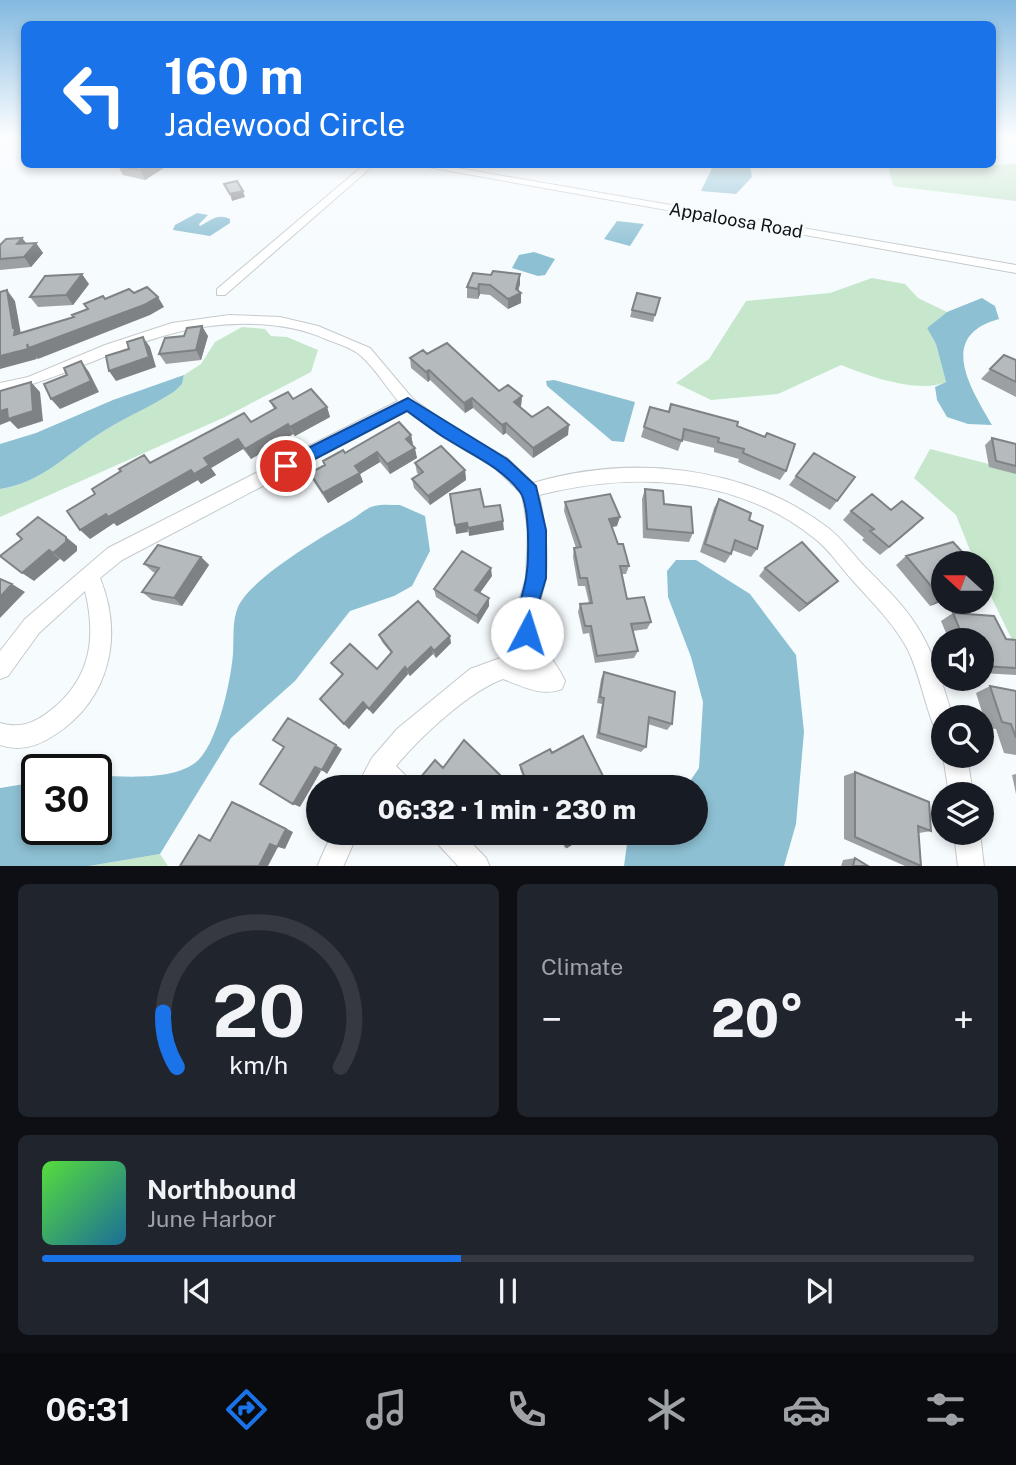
<!DOCTYPE html>
<html lang="en">
<head>
<meta charset="utf-8">
<style>
	body { margin:0; font-family:"Public Sans",sans-serif; background:#20242c; color:#f1f3f6; height:100vh; display:flex; flex-direction:column; font-size:26px; white-space:nowrap }
	* { box-sizing:border-box; margin:0 }
	p { font-size:23px; color:#9ea1a6 }
	.icon { flex:none; width:38px; height:38px; fill:none; stroke:currentColor; stroke-width:2; stroke-linecap:round; stroke-linejoin:round }
	.map { position:relative; height:866px; overflow:hidden }
	.details { display:flex; flex-direction:column; gap:18px; padding:18px; background:#0d0f14; flex:1 }
	.details>* { flex:none }
	.top-card { position:absolute; left:21px; top:21px; width:975px; height:147px; border-radius:10px; box-shadow:0 4px 10px #0003; background:#1a73e8; color:#fff; overflow:hidden }
	.needle { width:46px; rotate:291deg }
	.fabs { position:absolute; left:931px; top:551px; display:grid; gap:14px }
	.fabs a { display:grid; place-items:center; width:63px; height:63px; border-radius:50%; background:#171b24; box-shadow:0 4px 10px #0003; font-size:35px }
	.speed { position:absolute; left:21px; top:754px; display:flex; gap:14px; font-size:35px; font-weight:700; text-align:center }
	.speed>* { display:grid; place-content:center; width:91px; height:91px; border-radius:50%; background:#171b24; box-shadow:0 4px 10px #0003; line-height:1 }
	.speed .limit { border:4px solid #111; border-radius:10px; background:#fff; color:#111 }
	.pin { position:absolute; display:grid; place-items:center; width:60px; height:60px; color:#fff; margin:-30px; border:4px solid #fff; border-radius:50%; box-shadow:0 2px 7px #0007 }
	.me { position:absolute; width:77px; margin:-38px; rotate:5deg; stroke-linejoin:round; filter:drop-shadow(0 0 5px #0008) }
	.turn { display:flex; align-items:center; gap:24px; height:147px; padding:0 28px; font-size:32px }
	.turn .icon { width:91px; height:91px; stroke-width:2.5 }
	.turn b { display:block; font-size:49px; line-height:60px }
	.big { font-size:52px; font-weight:800; line-height:1.1 }
	.details .card { flex:1; display:flex; flex-direction:column; justify-content:center; gap:10px; min-width:0; padding:0 24px; border-radius:10px; background:#20242c }
	.details .dial { align-items:center; gap:0 }
	.dial svg { height:182px; overflow:visible; fill:none; stroke:#363941; stroke-width:7; stroke-linecap:round; text-anchor:middle }
	.dial text { fill:#f1f3f6; stroke:none }
	.song { display:flex; align-items:center; gap:21px }
	.cover { width:84px; height:84px; border-radius:10px; background:linear-gradient(135deg,hsl(110 70% 55%),hsl(200 70% 35%)) }
	.played { height:7px; border-radius:4px; background:linear-gradient(90deg,#1a73e8 45%,#363941 45%) }
	.keys { display:flex; justify-content:space-around; direction:ltr }
	.heat { display:flex; justify-content:space-between; align-items:center; font-size:38px; direction:ltr }
	.details .tiles { flex:1; display:grid; gap:18px; grid-template-columns:1fr 1fr }
	.card:last-child { grid-column:span 2 }
	.trip { position:absolute; left:306px; top:775px; width:402px; height:70px; border-radius:35px; background:#171b24; box-shadow:0 4px 10px #0003; font-weight:800; line-height:70px; text-align:center }
	.dock { display:flex; height:112px; justify-content:space-around; align-items:center; background:#090b0e; color:#9ea1a6 }
	.dock .icon { width:49px; height:49px }
	.dock .active { color:#1a73e8 }
	.dock b { font-size:32px; color:#f1f3f6 }
	.map>svg:first-child { display:block }
	.green { fill:#c6e7cc }
	.water { fill:#8dc0d3 }
	.lines { fill:none; stroke-linecap:round; stroke-linejoin:round }
	.minor-casing { stroke:#c5cacd; stroke-width:2 }
	.minor { fill:#fff; fill-rule:evenodd }
	.wall { fill:#9ca0a3 }
	.shaded-wall { fill:#7f8284 }
	.building { fill:#b5babd; stroke:#7f8284; stroke-width:2 }
	.route { fill:#1a73e8; stroke:#114b97; stroke-width:2 }
	.labels { text-anchor:middle; dominant-baseline:central; stroke-width:7; stroke-linejoin:round; paint-order:stroke }
	.far-street-label { font-size:18px; fill:#101213; stroke:#f6fbfe }
</style>
</head>
<body>
<div class="map">
<svg width="1016" height="867" viewBox="0 0 1016 867">
	<rect width="100%" height="100%" fill="#f6fbfe"/>
	<!-- green -->
	<path class="green" d="M1016,163V201L893,186L888,165L986,166Z
		M872,278L905,284L918,298L947,312L927,328L936,344L946,382C920,394 867,376 841,365L778,394L711,400L676,383L709,359L746,301L830,293Z
		M242,327L265,329L271,336L287,337L318,350L311,372L225,417L0,517V489C43,482 64,456 99,434C123,418 150,407 175,391L182,384L184,375L201,364L215,342Z
		M930,449L1016,471V648L982,578V564L975,563L956,515L914,478Z
		M160,854L168,866H89Z"/>
	<!-- water -->
	<path class="water" d="M725,164L750,165L752,177L736,194L701,191L712,168Z
		M197,213L208,215L199,224L200,226C211,220 218,213 230,219V223L210,236L173,230L175,225Z
		M617,221L644,224L630,246L604,239Z
		M534,252L555,259L545,275L538,276L512,268L519,255Z
		M982,298L995,306L999,319C937,336 970,387 992,425L968,424L947,417L937,400L935,387L946,382L936,344L927,328L947,312Z
		M184,375L182,384L175,391C151,407 123,418 99,434C64,456 43,482 0,489V444L36,433L113,400Z
		M554,380L635,402L624,442L612,441L547,386L546,381Z
		M400,505L425,516L430,551L412,586L394,596L350,611L295,681L231,738L160,854L89,866H0V788L37,782V830H96V776C126,776 170,781 195,763C217,747 231,680 233,654C234,638 232,621 238,607C251,578 323,536 351,520C358,516 366,508 374,506C382,504 392,505 400,505Z
		M676,560H696L750,594L796,655L804,732L796,824L784,866H624L627,844L639,833H696V788L686,787L699,768L703,702L691,657L668,597L667,571Z"/>
	<g class="lines">
		<defs>
			<path id="minor" d="M365,164H375L225,295H217V289Z
				M411,164H434L1016,265V273Z
				M229,315L280,317L318,326L370,348L413,399L452,427L507,458L533,483C630,454 744,465 827,527C842,538 853,555 867,569C887,589 907,608 921,633C936,659 944,689 953,718H943V732L935,729C924,703 920,674 907,648C893,623 873,603 854,582C840,567 830,550 814,538C737,476 633,471 539,495C545,522 548,548 546,576C544,594 534,609 537,629C540,646 558,664 565,681L562,689C542,697 522,686 503,679C468,692 420,737 396,766L409,779L412,788H356L372,758L397,729L470,669L503,657L536,669L517,633V608L526,578L528,530L522,494L495,468L440,435L407,410L122,560L100,578C124,637 109,699 56,734C39,746 20,752 0,745V723C20,729 35,723 51,710C90,679 97,639 85,591L39,633L8,676L0,679V651L25,619L108,548L398,401C386,387 375,368 361,356C353,348 338,344 328,340C304,329 281,325 255,324C156,320 91,372 0,393V383L28,377L105,345L172,323Z
				M943,756H967L973,794H949Z
				M332,833H358L343,867H317Z
				M432,833H462L486,858L490,867H459L436,842Z
				M954,833H980L984,867H958Z"/>
		</defs>
		<!-- minor casing -->
		<use href="#minor" class="minor-casing"/>
		<!-- minor -->
		<use href="#minor" class="minor"/>
	</g>
	<!-- wall -->
	<path class="wall" d="M170,164L145,180L123,175L118,166Z
		M22,238L27,244L36,243L43,253L31,267L0,270V245Z
		M473,273L520,284L518,291L521,293V303L508,309L490,295L480,294L478,299L467,298V287Z
		M89,284L73,305L38,307L30,297Z
		M660,298L653,322L630,317L632,310Z
		M208,336L201,360L166,364L159,354Z
		M427,354L499,391L522,396L521,406L520,407L532,417L568,435L533,458L506,433L503,435L473,408L465,413L430,380L428,382L411,368L410,358Z
		M1004,355L1016,360V397L981,379Z
		M293,399L327,407L330,417L295,436L293,434L251,459L243,449L211,468L216,475L201,484L198,480L117,526L114,523L90,539L150,463L251,422L274,409L270,401Z
		M650,407L737,426L765,437L767,433L786,471L780,480L738,462L739,459L714,452V448L682,440L678,451L641,437Z
		M411,435L413,445L412,446L417,458L390,474L380,462L360,474L363,482L328,503L314,482L310,473L325,465L323,461L345,453Z
		M992,438L1016,444V474L989,467L985,445Z
		M415,463L465,470L466,480L430,505L414,488L412,479L419,474L417,473Z
		M796,476L837,501L830,510L789,485Z
		M645,489L664,504L693,533L689,542L643,538L642,499Z
		M719,499L749,520L757,549L751,557L732,550L731,554L725,563L700,552L714,508Z
		M565,502L617,526L612,527L618,544L629,566L626,574H621L627,599L651,622L647,629L633,631L638,651L634,658L595,663L589,633L583,634L578,612L580,604L589,603L585,586H578L573,557L574,548H576L564,511Z
		M851,511L914,527L880,555L862,540L864,538L843,520Z
		M965,555L954,564L943,601L930,606L896,565L906,556Z
		M201,557L209,565L182,606L152,600L142,592L156,573L153,572L144,564Z
		M765,568L838,581L829,589L799,612L759,576Z
		M492,576L480,593L489,606L478,624L436,597L434,589Z
		M953,613L1006,639L1016,640V675L982,673V640H949L941,621Z
		M379,635L451,643L436,658L433,654L410,676L408,674L373,714L367,708L349,729L320,699L342,675L331,663L377,669L391,653L382,642Z
		M604,672L672,724L667,730L648,724L646,747L641,752L596,738L602,704L597,703L601,679Z
		M990,686L1016,691V755L1004,753L996,729L987,728L976,693Z
		M552,753L604,788H527L520,769V765Z
		M855,772L931,831L919,833L921,866H905L844,839V776Z
		M1016,774V794L1012,775Z
		M558,833H590L565,848Z
		M855,858L868,866H841L843,860Z"/>
	<!-- shaded-wall -->
	<path class="shaded-wall" d="M150,164H170L145,180L140,170Z
		M243,191L245,197L232,201L230,194Z
		M22,238L30,248L17,244Z
		M36,243L43,253L31,267L24,257Z
		M82,274L89,284L73,305L66,295Z
		M520,274V284L517,295L521,293V303L508,309V299L516,289Z
		M479,284L480,294L478,299V289Z
		M7,290L15,301L21,334L14,335Z
		M158,297L164,307L150,315L38,359L36,357L37,359L0,369V356L27,344Z
		M202,326L208,336L201,360L196,350Z
		M143,337L150,347L156,367L116,381L109,371Z
		M81,361L89,372L99,392L60,409L51,399Z
		M429,370L430,380L428,382L426,372Z
		M31,382L40,392L43,421L18,429L10,421L0,425V411Z
		M522,396L521,406L513,412L514,402Z
		M472,398L473,408L465,413L464,403Z
		M327,407L330,417L295,436L290,427Z
		M506,423V433L503,435L502,425Z
		M288,424L293,434L251,459L245,449Z
		M569,425L568,435L533,458V448Z
		M411,435L413,445L408,448L406,439Z
		M238,439L243,449L211,468L216,475L201,484L198,480L117,526L114,523L90,539L80,530L106,514Z
		M415,448L417,458L390,474L387,464Z
		M377,452L380,462L360,474L363,482L328,503L323,493L355,466Z
		M465,470L466,480L430,505L428,496Z
		M620,517L617,526L606,528L609,519Z
		M503,521L504,530L469,536L468,528Z
		M467,523L468,532L456,534L455,525Z
		M66,537L77,546V551L64,562L53,553Z
		M49,550L60,559L34,581L22,573Z
		M965,555L954,564L950,559Z
		M201,557L209,565L182,606L174,598Z
		M491,568L492,576L476,598L475,590Z
		M838,581L829,589L799,612L807,604Z
		M12,584L25,592L0,618V597Z
		M943,597V601L930,606L941,598Z
		M489,598V606L478,624L477,616Z
		M450,636L451,643L436,658L434,651Z
		M431,647L433,654L410,676L407,670Z
		M405,667L408,674L373,714L369,709Z
		M363,702L367,708L349,729L344,724Z
		M336,745L342,749L327,774L322,770Z
		M315,767L321,771L300,807L293,804Z
		M501,776L502,780L496,788H493Z
		M232,802L241,805L293,832L285,849L278,847L268,866H259Z"/>
	<!-- building -->
	<path class="building" d="M121,164H150L140,170L118,166Z
		M237,181L243,191L230,194L224,184Z
		M22,238L17,244L36,243L24,257L0,259V245L6,239Z
		M493,271L520,274L516,289L521,293L508,299L490,285L479,284L478,289L467,287L473,273L491,275Z
		M82,274L66,295L30,297L45,276Z
		M147,287L158,297L144,305L29,348L27,344L28,349L0,356V292L7,290L13,328H15L14,335L74,317L72,315L88,309L84,304L103,296L105,299L129,289L134,293Z
		M637,293L660,298L655,315L632,310Z
		M202,326L196,350L159,354L165,338L184,336L187,328Z
		M143,337L149,357L109,371L106,356L129,349L127,342Z
		M447,343L499,391L508,385L522,396L514,402L532,417L548,407L569,425L533,448L506,423L502,425L472,398L464,403L429,370L426,372L410,358L423,350L427,354Z
		M1004,355L1016,360V382L990,369Z
		M81,361L91,381L51,399L44,384L67,375L64,368Z
		M31,382L33,411L8,419L7,409L0,411V391Z
		M311,389L327,407L290,427L288,424L245,449L238,439L204,458L209,465L194,474L191,470L108,517L106,514L80,530L67,511L95,494L92,489L121,471L119,469L144,455L150,463L244,413L251,422L276,408L270,401L288,392L293,399Z
		M671,404L738,422L737,426L765,437L767,433L795,444L786,471L743,453L744,449L718,442L719,438L684,429L682,441L644,427L650,407L669,412Z
		M399,422L411,435L406,439L415,448L387,464L377,452L355,466L360,473L323,493L310,473L325,465L323,461L343,450L345,453Z
		M992,438L1016,444V466L996,461Z
		M441,446L465,470L428,496L412,479L423,472L415,463Z
		M814,453L855,477L837,501L796,476Z
		M480,489L484,507L500,505L503,521L468,528L467,523L455,525L450,494Z
		M645,489L663,491L664,504L691,507L693,533L647,529Z
		M610,494L620,517L609,519L618,544H623L629,566H620L627,599L644,597L651,622L631,624L638,651L597,656L591,626H585L580,604L592,603L587,578H580L574,548L581,547L565,502Z
		M872,494L891,510L902,501L923,518L889,547L870,531L874,529L851,511Z
		M719,499L751,513L749,520L763,526L757,549L735,540L731,554L705,544Z
		M38,517L66,537V542L53,553L49,550L22,573L0,556L22,539L17,534Z
		M802,542L838,581L807,604L765,568Z
		M953,542L965,555L950,559L954,564H943V597L941,598L906,556Z
		M158,545L201,557L174,598L142,592L159,568L144,564Z
		M462,551L491,568L475,590L489,598L477,616L434,589Z
		M0,579L12,584L0,597Z
		M418,601L450,636L434,651L431,647L407,670L405,667L369,709L363,702L344,724L320,699L343,674L331,663L350,644L377,669L392,652L379,635Z
		M953,613L994,616L1006,639L1016,640V668L982,666V640H964Z
		M604,672L675,692L672,724L649,717L646,747L599,733L604,698L600,697Z
		M990,686L1016,691V738L1011,724L1002,722Z
		M288,718L336,745L322,770L315,767L293,804L260,784L284,747L273,740Z
		M583,736L607,784L602,788H541V787L529,788L520,765L550,749L552,753Z
		M464,740L501,776L493,788H421L416,783L435,760L443,768Z
		M855,772L929,802L931,831L918,826L921,866L855,837Z
		M232,802L286,829L277,847L270,844L259,866H180L199,835L210,841Z
		M561,833H589L567,847Z
		M855,858L868,866H853Z"/>
	<!-- sky -->
	<linearGradient id="sky" x2="0" y2="1"><stop stop-color="#83b9e0"/><stop offset="0.53" stop-color="#fbfdff"/><stop offset="1" stop-color="#fbfdff" stop-opacity="0"/></linearGradient>
	<rect width="1016" height="256" fill="url(#sky)"/>
	<!-- route -->
	<path class="route" d="M408,398L507,459L536,486L546,530V578L537,608L538,633L535,641L527,644L520,641C511,618 523,599 526,578C529,560 530,506 520,492C501,466 468,453 442,436C430,428 418,419 407,411L292,471H280L277,466L280,462Z"/>
	<g class="labels">
		<!-- far-street labels -->
		<g class="far-street-label">
			<text transform="translate(736 220) rotate(10)">Appaloosa Road</text>
		</g>
	</g>
</svg>
<div class="fabs">
<a><svg class="needle" viewBox="-14 -14 28 28"><path d="M0-13l5 13h-10z" fill="#e53935"/><path d="M0 13l5-13h-10z" fill="#9ea1a6"/></svg></a>
<a><svg class="icon" aria-label="sound" viewBox="0 0 24 24"><path d="M4 9h4l5-4v14l-5-4H4zM17 9q2 3 0 6"/></svg></a>
<a><svg class="icon" aria-label="search" viewBox="0 0 24 24"><circle cx="10" cy="10" r="6"/><path d="M15 15l6 6"/></svg></a>
<a><svg class="icon" aria-label="layers" viewBox="0 0 24 24"><path d="M12 4l9 5-9 5-9-5zM3 14l9 5 9-5"/></svg></a>
</div>
<div class="speed"><div class="limit">30</div></div>
<div class="pin" style="left:286px;top:466px;background:#d93025"><svg class="icon" aria-label="arrive" viewBox="0 0 24 24"><path d="M6 21V4h12l-3 4 3 4H6"/></svg></div>
<svg class="me" style="left:527px;top:633px" viewBox="-20 -20 40 40"><circle r="19" fill="#fff"/><path d="M0-13L10 11 0 6-10 11z" fill="#1a73e8"/></svg>
<div class="trip">06:32 · 1 min · 230 m</div>
<div class="top-card">
<div class="turn"><svg class="icon" aria-label="left" viewBox="0 0 24 24"><path d="M17 20v-9H6M10 6l-5 5 5 5"/></svg><div><b>160 m</b>Jadewood Circle</div></div>
</div>
</div>
<section class="details">
<div class="tiles">
<div class="card dial"><svg viewBox="0 0 100 80">
<path d="M14 69A42 42 0 1 1 86 69"/>
<path d="M14 69A42 42 0 0 1 8 45" stroke="#1a73e8"/>
<text x="50" y="56" font-size="32" font-weight="700">20</text>
<text x="50" y="72" font-size="11">km/h</text>
</svg></div>
<div class="card"><p>Climate</p>
<div class="heat"><a>−</a><b class="big">20°</b><a>+</a></div>
</div>
<div class="card">
<div class="song"><i class="cover"></i><div><b>Northbound</b><p>June Harbor</p></div></div>
<div class="played"></div>
<div class="keys"><svg class="icon" aria-label="previous" viewBox="0 0 24 24"><path d="M18 5L8 12l10 7zM5 5v14"/></svg><svg class="icon" aria-label="pause" viewBox="0 0 24 24"><path d="M8 5v14M16 5v14"/></svg><svg class="icon" aria-label="next" viewBox="0 0 24 24"><path d="M6 5l10 7-10 7zM19 5v14"/></svg></div>
</div>
</div>
</section>
<nav class="dock">
<b>06:31</b>
<svg class="icon active" aria-label="directions" viewBox="0 0 24 24"><path d="M12 3l9 9-9 9-9-9zM9 14v-3h6M13 9l2 2-2 2"/></svg>
<svg class="icon" aria-label="music" viewBox="0 0 24 24"><path d="M9 18V5l10-2v13"/><circle cx="6" cy="18" r="3"/><circle cx="16" cy="16" r="3"/></svg>
<svg class="icon" aria-label="phone" viewBox="0 0 24 24"><path d="M5 4h4l2 5-3 2q2 4 5 5l2-3 5 2v4C11 20 4 13 5 4z"/></svg>
<svg class="icon" aria-label="climate" viewBox="0 0 24 24"><path d="M12 3v18M4 7l16 10M4 17L20 7"/></svg>
<svg class="icon" aria-label="car" viewBox="0 0 24 24"><path d="M5 17H2v-5l4-1 3-4h7l3 4 3 1v5h-3M9 17h6M6 11h13"/><circle cx="7" cy="17" r="2"/><circle cx="17" cy="17" r="2"/></svg>
<svg class="icon" aria-label="filters" viewBox="0 0 24 24"><path d="M4 7h16M4 17h16"/><circle cx="9" cy="7" r="2"/><circle cx="15" cy="17" r="2"/></svg>
</nav>
</body>
</html>
